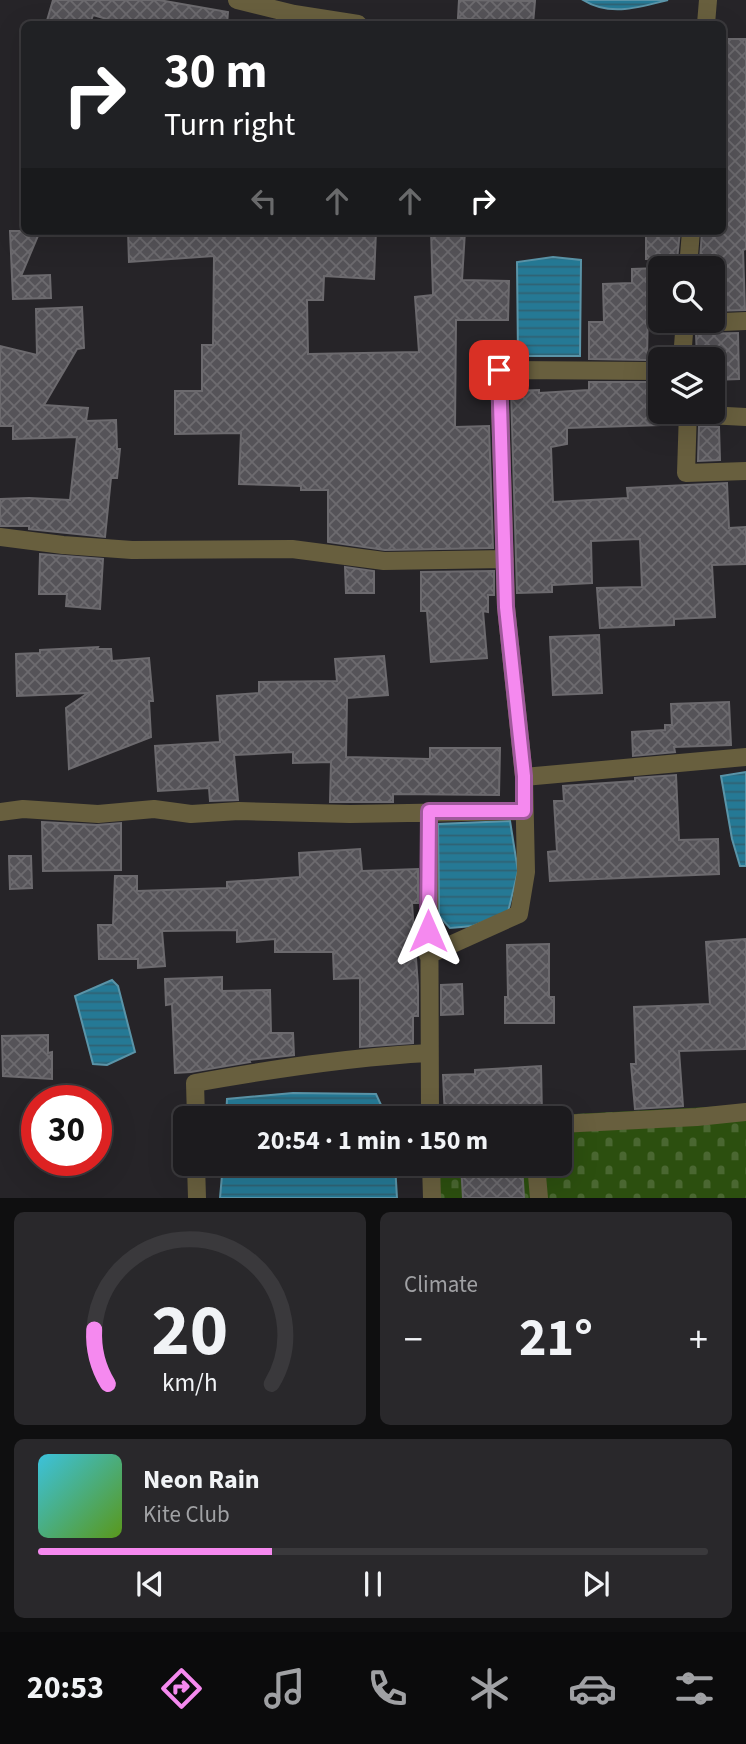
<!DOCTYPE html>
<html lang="en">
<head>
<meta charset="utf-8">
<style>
	body { margin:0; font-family:"Source Sans 3",sans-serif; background:#29282b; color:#f1f3f6; height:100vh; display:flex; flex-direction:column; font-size:26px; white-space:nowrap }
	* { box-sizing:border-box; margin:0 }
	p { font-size:23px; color:#a0a1a4 }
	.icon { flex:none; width:38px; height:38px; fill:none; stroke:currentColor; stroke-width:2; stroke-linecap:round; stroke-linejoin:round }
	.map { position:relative; height:1198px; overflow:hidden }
	.details { display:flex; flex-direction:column; gap:14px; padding:14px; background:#0f0f10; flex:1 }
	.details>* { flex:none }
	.guide { position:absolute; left:21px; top:21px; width:705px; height:214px; border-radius:10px; box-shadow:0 7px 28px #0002,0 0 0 2px #3a393c; background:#202124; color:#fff; overflow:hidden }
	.fabs { position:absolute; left:648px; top:256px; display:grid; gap:14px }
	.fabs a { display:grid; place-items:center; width:77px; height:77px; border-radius:10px; background:#1c1b1e; box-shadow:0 7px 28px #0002,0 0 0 2px #3a393c; font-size:35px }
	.speed { position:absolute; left:21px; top:1085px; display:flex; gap:14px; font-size:35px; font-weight:700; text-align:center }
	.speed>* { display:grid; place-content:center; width:91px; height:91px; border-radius:50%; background:#1c1b1e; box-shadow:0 7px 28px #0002,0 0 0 2px #3a393c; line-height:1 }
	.speed .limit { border:10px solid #d22; background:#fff; color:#111 }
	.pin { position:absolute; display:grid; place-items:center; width:60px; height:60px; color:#fff; margin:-30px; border-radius:14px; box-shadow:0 4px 10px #0006 }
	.me { position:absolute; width:77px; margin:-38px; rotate:0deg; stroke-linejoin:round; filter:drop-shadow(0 0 5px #0008) }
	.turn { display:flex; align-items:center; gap:24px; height:147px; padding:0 28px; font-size:32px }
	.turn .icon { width:91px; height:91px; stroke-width:2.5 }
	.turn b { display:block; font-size:49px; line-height:60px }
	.lanes { display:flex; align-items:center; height:66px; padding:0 28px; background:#0003; justify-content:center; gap:35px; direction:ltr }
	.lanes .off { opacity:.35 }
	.big { font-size:52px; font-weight:700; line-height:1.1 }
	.details .card { flex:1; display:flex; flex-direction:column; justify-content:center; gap:10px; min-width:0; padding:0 24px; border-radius:10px; background:#29282b }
	.details .dial { align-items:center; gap:0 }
	.dial svg { height:182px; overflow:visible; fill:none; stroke:#3a393c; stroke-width:7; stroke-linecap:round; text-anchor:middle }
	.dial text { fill:#f1f3f6; stroke:none }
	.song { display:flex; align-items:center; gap:21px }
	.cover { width:84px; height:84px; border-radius:10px; background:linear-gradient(135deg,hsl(190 70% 55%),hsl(90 70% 35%)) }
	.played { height:7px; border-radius:4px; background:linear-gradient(90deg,#f589ef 35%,#3a393c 35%) }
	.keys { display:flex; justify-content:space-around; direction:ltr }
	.heat { display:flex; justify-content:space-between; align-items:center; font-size:38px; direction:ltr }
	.details .tiles { flex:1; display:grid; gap:14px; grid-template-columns:1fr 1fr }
	.card:last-child { grid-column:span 2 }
	.trip { position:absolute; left:173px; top:1106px; width:399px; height:70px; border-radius:10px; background:#1c1b1e; box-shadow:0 7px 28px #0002,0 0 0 2px #3a393c; font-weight:700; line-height:70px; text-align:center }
	.tab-bar { display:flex; height:112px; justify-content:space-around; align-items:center; background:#0b0b0c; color:#a0a1a4 }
	.tab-bar .icon { width:49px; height:49px }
	.tab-bar .current { color:#f589ef }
	.tab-bar b { font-size:32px; color:#f1f3f6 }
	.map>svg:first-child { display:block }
	.cemetery { fill:url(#cemetery-stones) }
	.water { fill:url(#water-rules); stroke:#5a94a8; stroke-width:2 }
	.building { fill:url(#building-cross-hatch); stroke:#6c6a6e; stroke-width:2 }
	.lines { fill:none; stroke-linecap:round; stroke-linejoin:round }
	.minor { stroke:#685f3e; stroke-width:18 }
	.route-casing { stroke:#9f599b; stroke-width:18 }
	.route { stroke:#f589ef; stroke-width:12 }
</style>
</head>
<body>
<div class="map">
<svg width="746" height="1198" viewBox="0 0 746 1198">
	<defs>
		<pattern id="cemetery-stones" width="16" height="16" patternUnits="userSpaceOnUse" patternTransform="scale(1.75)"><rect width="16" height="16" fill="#2c4f0f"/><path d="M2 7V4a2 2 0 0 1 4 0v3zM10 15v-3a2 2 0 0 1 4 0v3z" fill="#4a6731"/></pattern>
		<pattern id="water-rules" width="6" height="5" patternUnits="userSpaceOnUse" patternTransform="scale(1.75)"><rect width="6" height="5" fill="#257995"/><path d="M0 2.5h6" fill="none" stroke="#306273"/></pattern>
		<pattern id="building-cross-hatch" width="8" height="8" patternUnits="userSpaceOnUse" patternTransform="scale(1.75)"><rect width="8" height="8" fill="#555358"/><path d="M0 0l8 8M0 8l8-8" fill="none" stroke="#6d6b6f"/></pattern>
	</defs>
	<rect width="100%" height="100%" fill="#262428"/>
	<!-- cemetery -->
	<path class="cemetery" d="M746,1105V1198H438V1164H560V1118H497Z"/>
	<!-- water -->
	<path class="water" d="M583,0H668C640,7 610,17 583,0Z
		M553,257L581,260L580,356H518L517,262Z
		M746,772V866H740L732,839L721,776Z
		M510,821L518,871L508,912L473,926L450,928L439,916L438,824Z
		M112,980L118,986L135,1052L107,1065L93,1064L75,996Z
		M293,1093L376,1094L387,1118H226L227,1099Z
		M223,1164H395L397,1198H220Z"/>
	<!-- building -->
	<path class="building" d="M53,0H159L228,12L227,24H124L93,15L90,24H46Z
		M459,0L535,1L533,24H508L509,22L458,18Z
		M723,39H746V249L743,250L745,310L712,311V260H700L702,231H723Z
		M10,231H40L21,276L50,275L51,298L13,299Z
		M128,231H165L166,235L211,234V231H376L374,279L324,276L323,300H307L308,354L419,352L415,297L433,295L431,231H465L462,280L509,281L508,320H456L455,427L489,426L493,548L385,550L328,542V490H301V486L239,484L241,433L175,434V391H202V345H213L214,256L129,262Z
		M646,231H680L677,260L646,259Z
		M660,268V305L648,306L647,360L589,359V322H604L603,284L632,283V269Z
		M82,307L84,348L77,349L44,405L88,408L86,421L116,420L117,449H120L117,478H111L105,537L29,529V526H0V499L29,498L70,500L77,437L13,439V426H0V346L37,355L36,309Z
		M738,333L739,379L712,380V359H697L696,334Z
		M589,382H647V392L660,391V425L567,428V444L551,447L553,502L628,498L627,488L727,483L729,528L746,527V564L712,565L715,617L674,619V625L600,628L597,588L642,587L640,539L591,541L592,583L552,585V592L517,593L511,391L539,390V393L589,390Z
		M699,426L719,427L720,460L698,461Z
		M40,554L103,559L100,609L66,606L67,594H39Z
		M345,567L374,571V593H346Z
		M494,571V595H488V612L483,611L487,658L431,662L427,611H421V572Z
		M599,635L602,693L553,695L550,637Z
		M98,647L97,649H111L112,661L149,658L153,701H149L151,737L69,769L66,708L88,693L17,696L16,654L40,653V650Z
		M384,656L388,695L347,698L346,757L430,759V748H500L499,795L393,794V802H330L331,762L293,763V752L234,755L238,800L210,801L209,788L158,791L155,746L220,742L217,696L259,693V682L337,681L335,659Z
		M729,702L731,745L674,747L675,752L633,756L632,732L665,730V725H672L671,704Z
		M676,775L679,840L718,839L719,874L550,881L548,852L557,851L554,801H564L563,786L635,781V778Z
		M42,822L97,825L121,823V870L43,871Z
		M360,849L362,871L418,869V903H412L418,986V1016H413V1043L360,1047V978L334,979L333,952H275V939L237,942V930L162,931L165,966L138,968V959H99L98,925H113L115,876H137V891L227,888V882L300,877L299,853Z
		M9,856H31L32,888L10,889Z
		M746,939V1049L679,1051L683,1106L635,1109L631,1064H636L634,1007L710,1004L706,942Z
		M549,944V997H554V1023H505V997H508L507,945Z
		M222,977V991L270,990L271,1033H293L294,1055L249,1060L250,1062L191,1072L175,1073L172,1004L166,1005L165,979Z
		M462,984L463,1014L441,1015V985Z
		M48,1035V1053L52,1052V1079L3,1076L2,1036Z
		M541,1066L542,1115L445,1118L443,1075L475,1074V1070Z
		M461,1164H522L524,1198H463Z"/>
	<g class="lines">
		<!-- minor -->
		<path class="minor" d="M237,0L294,14L358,24
			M706,24L708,0
			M688,268L691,231
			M699,323L746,321
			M682,359L685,320
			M688,411L686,473L746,471
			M688,414L746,417
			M0,537L63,545L132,550L292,549L384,561L505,559
			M524,777L746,757
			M429,811L430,1118
			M0,812L23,809L98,814L154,809L191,814L239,811L350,814L524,811
			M428,955L519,914L526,872L524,777L506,607L499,370L660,371
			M196,1118L195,1083C273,1069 350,1057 429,1053
			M560,1124L697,1117L746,1112
			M196,1164L197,1198
			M431,1164L432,1198
			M536,1164L539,1198"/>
	</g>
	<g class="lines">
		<defs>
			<path id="route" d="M428,931L429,811H524V776L506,607L499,370"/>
		</defs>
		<!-- route casing -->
		<use href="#route" class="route-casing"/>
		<!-- route -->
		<use href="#route" class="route"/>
	</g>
</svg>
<div class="fabs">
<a><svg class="icon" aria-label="search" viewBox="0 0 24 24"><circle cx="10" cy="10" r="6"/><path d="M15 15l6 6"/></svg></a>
<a><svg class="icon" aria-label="layers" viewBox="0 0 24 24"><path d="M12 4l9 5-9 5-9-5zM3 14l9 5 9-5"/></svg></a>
</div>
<div class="speed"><div class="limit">30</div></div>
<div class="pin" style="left:499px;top:370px;background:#d93025"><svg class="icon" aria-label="arrive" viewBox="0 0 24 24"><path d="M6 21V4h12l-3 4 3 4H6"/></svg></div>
<svg class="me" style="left:428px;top:931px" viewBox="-20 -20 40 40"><path d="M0-17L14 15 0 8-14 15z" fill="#f589ef" stroke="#fff" stroke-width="4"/></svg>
<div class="trip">20:54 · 1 min · 150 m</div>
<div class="guide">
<div class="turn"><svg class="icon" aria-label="right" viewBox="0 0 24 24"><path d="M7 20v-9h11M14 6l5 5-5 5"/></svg><div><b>30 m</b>Turn right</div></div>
<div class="lanes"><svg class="icon off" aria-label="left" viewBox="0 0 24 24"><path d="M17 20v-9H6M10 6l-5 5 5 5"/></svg><svg class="icon off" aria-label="ahead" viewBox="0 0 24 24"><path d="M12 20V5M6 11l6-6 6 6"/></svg><svg class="icon off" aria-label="ahead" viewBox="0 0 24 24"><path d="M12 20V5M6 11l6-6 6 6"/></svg><svg class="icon" aria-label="right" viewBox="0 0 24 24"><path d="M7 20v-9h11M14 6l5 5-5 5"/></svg></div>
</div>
</div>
<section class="details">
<div class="tiles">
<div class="card dial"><svg viewBox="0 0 100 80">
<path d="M14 69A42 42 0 1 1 86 69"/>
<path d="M14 69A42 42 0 0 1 8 45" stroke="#f589ef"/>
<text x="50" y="56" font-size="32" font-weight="700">20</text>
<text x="50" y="72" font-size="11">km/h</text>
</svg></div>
<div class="card"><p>Climate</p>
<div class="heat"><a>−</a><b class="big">21°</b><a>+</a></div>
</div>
<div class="card">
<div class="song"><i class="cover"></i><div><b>Neon Rain</b><p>Kite Club</p></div></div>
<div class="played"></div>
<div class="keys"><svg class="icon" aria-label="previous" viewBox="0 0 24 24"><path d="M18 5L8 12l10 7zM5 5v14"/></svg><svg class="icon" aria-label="pause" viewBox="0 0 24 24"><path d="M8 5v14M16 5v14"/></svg><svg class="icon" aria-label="next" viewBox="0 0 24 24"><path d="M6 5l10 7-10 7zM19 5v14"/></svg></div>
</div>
</div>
</section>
<nav class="tab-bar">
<b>20:53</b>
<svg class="icon current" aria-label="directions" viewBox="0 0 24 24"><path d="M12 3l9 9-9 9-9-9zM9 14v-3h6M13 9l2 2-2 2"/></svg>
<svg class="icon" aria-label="music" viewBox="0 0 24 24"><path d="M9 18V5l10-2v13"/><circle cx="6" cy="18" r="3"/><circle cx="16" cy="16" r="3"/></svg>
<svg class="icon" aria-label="phone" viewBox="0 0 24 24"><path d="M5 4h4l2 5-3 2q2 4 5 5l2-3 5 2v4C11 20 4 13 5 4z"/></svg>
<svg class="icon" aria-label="climate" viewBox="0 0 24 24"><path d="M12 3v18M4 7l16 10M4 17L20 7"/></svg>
<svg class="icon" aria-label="car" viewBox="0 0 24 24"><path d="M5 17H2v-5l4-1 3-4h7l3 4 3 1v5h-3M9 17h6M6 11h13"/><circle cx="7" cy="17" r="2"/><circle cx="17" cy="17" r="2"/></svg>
<svg class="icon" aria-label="filters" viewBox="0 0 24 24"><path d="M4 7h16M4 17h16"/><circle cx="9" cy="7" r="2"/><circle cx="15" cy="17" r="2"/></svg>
</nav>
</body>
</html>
